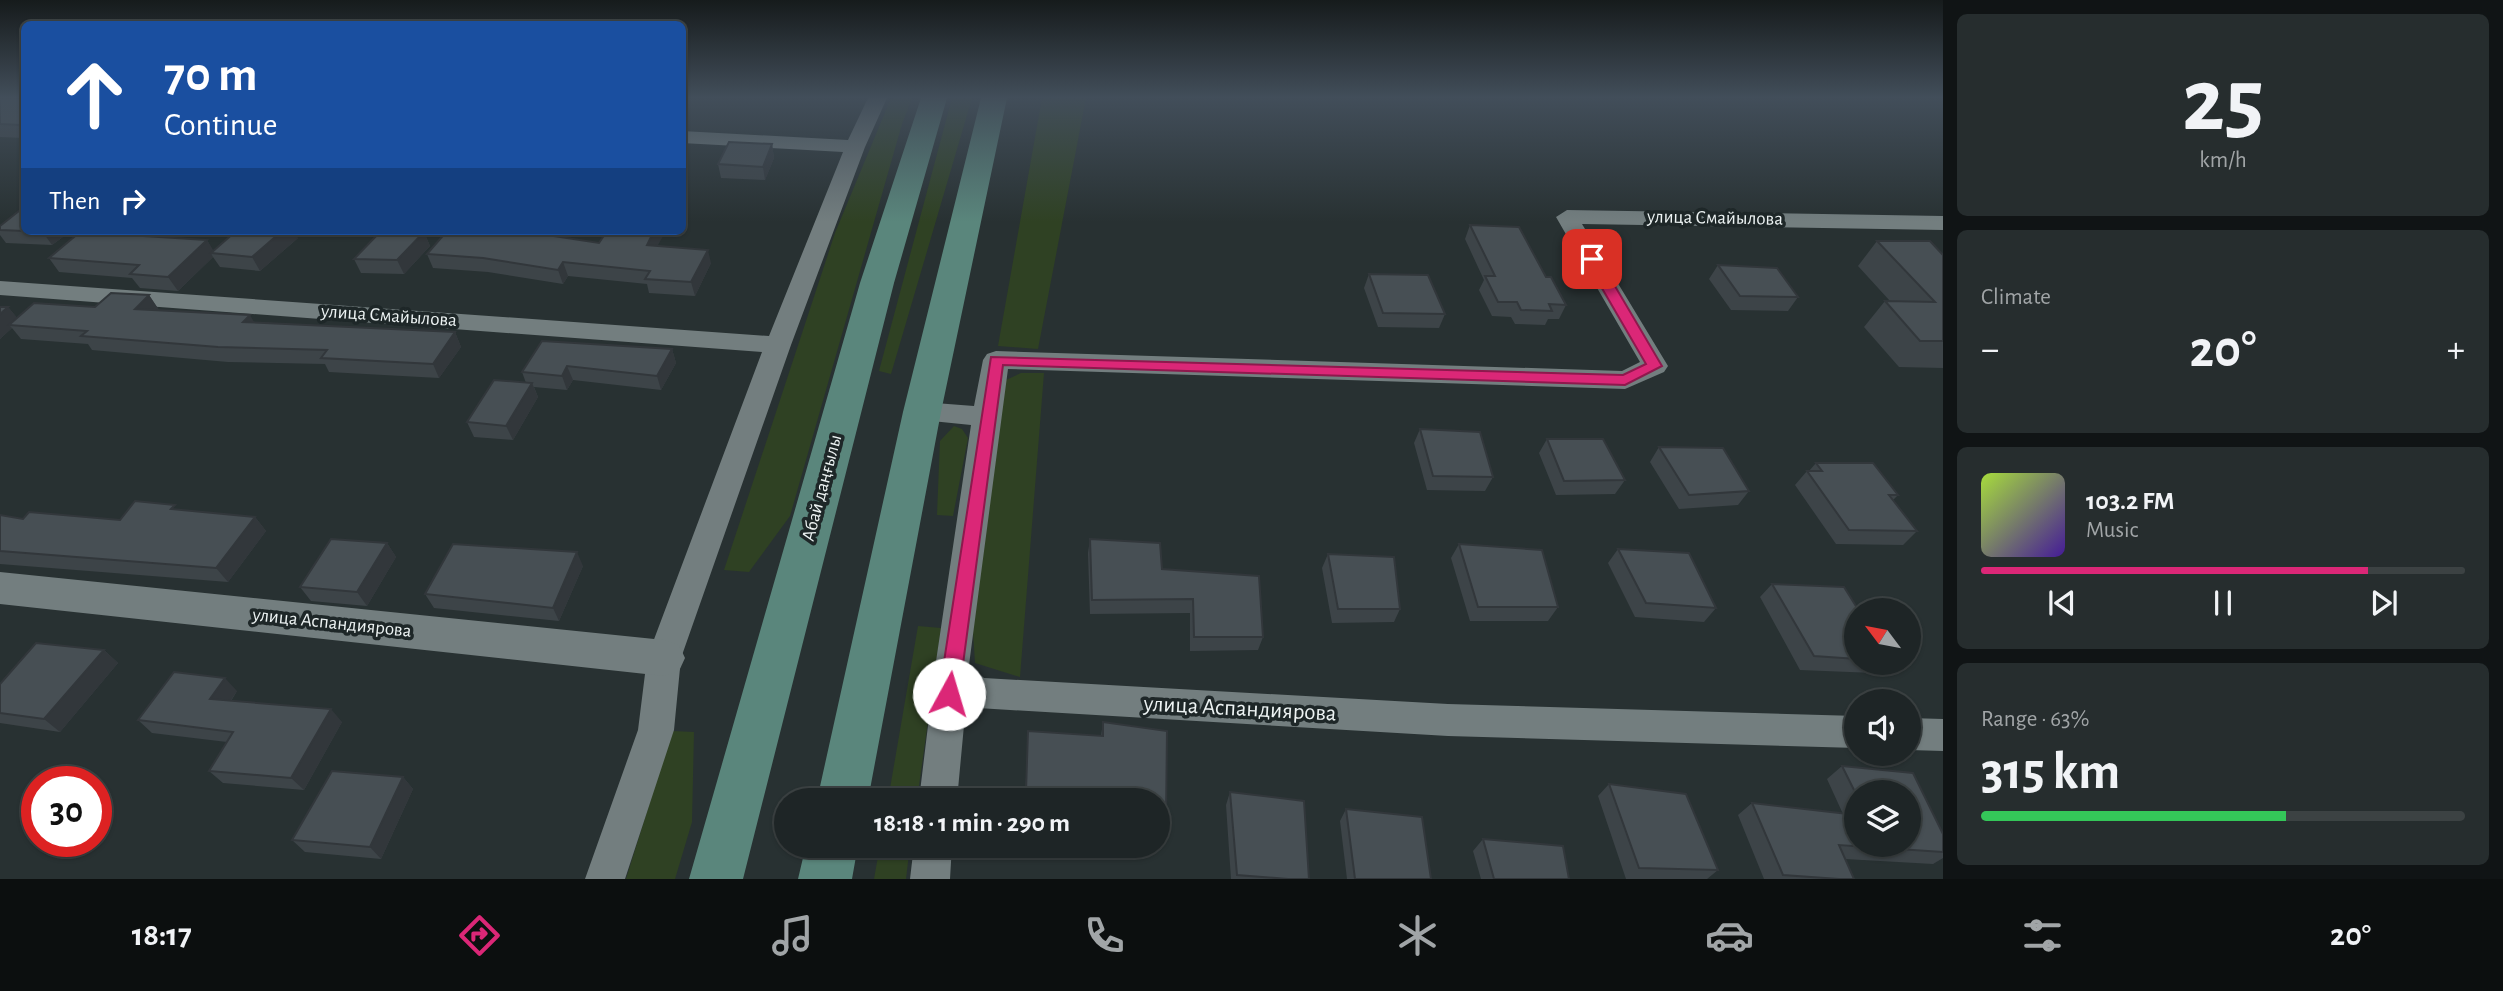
<!DOCTYPE html>
<html lang="en">
<head>
<meta charset="utf-8">
<style>
	body { margin:0; font-family:"Alegreya Sans",sans-serif; background:#262d2e; color:#f1f3f6; height:100vh; display:flex; flex-direction:column; font-size:26px; white-space:nowrap }
	* { box-sizing:border-box; margin:0 }
	p { font-size:23px; color:#a1a5a7 }
	.icon { flex:none; width:38px; height:38px; fill:none; stroke:currentColor; stroke-width:2; stroke-linecap:round; stroke-linejoin:round }
	.map { position:relative; flex:1; overflow:hidden }
	.drawer { display:flex; flex-direction:column; gap:14px; padding:14px; background:#101415; width:560px }
	.drawer>* { flex:none }
	.top-card { position:absolute; left:21px; top:21px; width:665px; height:214px; border-radius:10px; box-shadow:0 2px 5px #0004,0 0 0 2px #3c4243; background:#1a4fa0; color:#fff; overflow:hidden }
	.needle { width:46px; rotate:302deg }
	.buttons { position:absolute; left:1844px; top:598px; display:grid; gap:14px }
	.buttons a { display:grid; place-items:center; width:77px; height:77px; border-radius:50%; background:#1e2526; box-shadow:0 2px 5px #0004,0 0 0 2px #3c4243; font-size:35px }
	.speed { position:absolute; left:21px; top:766px; display:flex; gap:14px; font-size:35px; font-weight:700; text-align:center }
	.speed>* { display:grid; place-content:center; width:91px; height:91px; border-radius:50%; background:#1e2526; box-shadow:0 2px 5px #0004,0 0 0 2px #3c4243; line-height:1 }
	.speed .limit { border:10px solid #d22; background:#fff; color:#111 }
	.pin { position:absolute; display:grid; place-items:center; width:60px; height:60px; color:#fff; margin:-30px; border-radius:14px; box-shadow:0 4px 10px #0006 }
	.me { position:absolute; width:77px; margin:-38px; rotate:6deg; stroke-linejoin:round; filter:drop-shadow(0 0 5px #0008) }
	.turn { display:flex; align-items:center; gap:24px; height:147px; padding:0 28px; font-size:32px }
	.turn .icon { width:91px; height:91px; stroke-width:2.5 }
	.turn b { display:block; font-size:49px; line-height:60px }
	.then { display:flex; align-items:center; height:66px; padding:0 28px; background:#0003; gap:14px; font-size:26px }
	.big { font-size:52px; font-weight:700; line-height:1.1 }
	.drawer .widget { flex:1; display:flex; flex-direction:column; justify-content:center; gap:10px; min-width:0; padding:0 24px; border-radius:10px; background:#262d2e }
	.drawer .dial { align-items:center; gap:0 }
	.dial b { font-size:91px; line-height:1 }
	.song { display:flex; align-items:center; gap:21px }
	.cover { width:84px; height:84px; border-radius:10px; background:linear-gradient(135deg,hsl(80 70% 55%),hsl(260 70% 35%)) }
	.played { height:7px; border-radius:4px; background:linear-gradient(90deg,#db2777 80%,#3c4243 80%) }
	.keys { display:flex; justify-content:space-around; direction:ltr }
	.heat { display:flex; justify-content:space-between; align-items:center; font-size:38px; direction:ltr }
	.charge { height:10px; border-radius:5px; background:linear-gradient(90deg,#34c759 63%,#3c4243 0) }
	.trip { position:absolute; left:774px; top:788px; width:396px; height:70px; border-radius:35px; background:#1e2526; box-shadow:0 2px 5px #0004,0 0 0 2px #3c4243; font-weight:700; line-height:70px; text-align:center }
	.tabs { display:flex; height:112px; justify-content:space-around; align-items:center; background:#0c0f0f; color:#a1a5a7 }
	.tabs .icon { width:49px; height:49px }
	.tabs .selected { color:#db2777 }
	.tabs b { font-size:32px; color:#f1f3f6 }
	main { display:flex; flex:1; min-height:0 }
	.map>svg:first-child { display:block }
	.green { fill:#2f4123 }
	.lines { fill:none; stroke-linecap:round; stroke-linejoin:round }
	.minor { fill:#737e7f; fill-rule:evenodd }
	.tertiary { fill:#737e7f; fill-rule:evenodd }
	.secondary { fill:#5a867c; fill-rule:evenodd }
	.wall { fill:#3d4448; fill-rule:evenodd }
	.shaded-wall { fill:#32373b }
	.building { fill:#474f54; stroke:#32373b; stroke-width:2 }
	.route { fill:#db2777; stroke:#8e194d; stroke-width:2 }
	.labels { text-anchor:middle; dominant-baseline:central; stroke-width:7; stroke-linejoin:round; paint-order:stroke }
	.street-label { font-size:19px; fill:#edf3f3; stroke:#1e2728 }
	.near-street-label { font-size:23px; fill:#edf3f3; stroke:#1e2728 }
</style>
</head>
<body>
<main>
<div class="map">
<svg width="1943" height="879" viewBox="0 0 1943 879">
	<rect width="100%" height="100%" fill="#283132"/>
	<!-- green -->
	<path class="green" d="M891,98H912L902,124L790,516L749,572L724,570L835,233Z
		M952,98H972L891,374L879,371Z
		M1042,98H1086L1038,349L998,346Z
		M1021,373H1044L1020,677L975,663L973,631L1006,380Z
		M954,426L962,429L968,438L953,516L937,515L940,441Z
		M918,626L941,628L917,800H888Z
		M672,731L694,732L692,822L675,879H626Z
		M880,845H910L906,879H874Z"/>
	<g class="lines">
		<!-- minor -->
		<path class="minor" d="M868,98H887L865,147L791,345L681,658L674,730L625,879H585L638,730L647,658L762,352L0,295V281L769,336L843,152L682,143V131L848,140Z
			M1567,210L1943,216V230L1582,224L1668,366L1664,372L1625,389L1008,369L969,665L984,678L1448,704L1857,716V748L1448,736L978,708L966,704L957,800H919L935,668L971,425L912,419L908,412L912,405L922,402L974,406L983,360L987,354L996,351L1622,371L1640,362L1556,217Z
			M1909,718L1943,719V751L1909,750Z
			M914,845H952L950,879H910Z"/>
		<!-- tertiary -->
		<path class="tertiary" d="M0,572L664,640L679,645L685,658L679,671L664,676L0,604Z"/>
		<!-- secondary -->
		<path class="secondary" d="M921,98H947L894,283L743,879H689L860,283Z
			M981,98H1007L941,412L868,800H817L903,412Z
			M806,845H858L852,879H798Z"/>
	</g>
	<!-- wall -->
	<path class="wall" d="M0,98H24V138L0,137Z
		M772,144L774,158L765,180L721,178L718,164Z
		M1470,225L1546,277L1566,305L1559,319H1548L1545,325L1515,324L1511,317L1492,316L1479,290L1484,280L1465,239Z
		M0,226L24,231H71L52,245L6,243L0,235Z
		M424,232L430,246L404,274L361,273L354,259Z
		M298,238L260,271L220,267L213,257L178,291L140,288L132,278L59,272L49,258L207,240L213,251Z
		M1877,241L1943,255V368L1899,367L1864,327L1885,301H1890L1858,266Z
		M599,243L658,246L711,263L695,296L649,293L647,284L568,276L563,284L488,272L433,268L427,254Z
		M1718,265L1798,297L1788,311L1731,310L1709,279Z
		M1369,274L1445,314L1439,328L1378,327L1364,288Z
		M149,295L159,310L254,322L455,332L461,347L439,378L329,372L325,364L228,362L92,350L88,344L21,339L12,328L0,339V307H8L17,318L95,307Z
		M672,349L676,363L661,390L573,380L567,390L534,387L538,397L513,440L474,437L467,422L526,383L522,372Z
		M1420,429L1493,477L1485,491L1427,490L1414,443Z
		M1547,439L1625,480L1615,494L1556,495L1539,453Z
		M1659,447L1749,491L1738,505L1679,509L1650,462Z
		M1816,463L1898,495L1893,500L1917,531L1903,545L1836,544L1795,485L1807,471H1809Z
		M179,510L255,517L266,531L228,582L0,564V515L23,519L120,520Z
		M1090,539L1162,569L1263,637L1258,650L1190,651V613L1090,614L1088,553Z
		M387,543L396,557L367,606L311,601L300,587Z
		M1459,544L1558,607L1548,621H1470L1451,558Z
		M1618,549L1716,608L1704,622L1635,617L1608,563Z
		M1328,554L1400,609L1394,622L1332,623L1322,568Z
		M583,566L559,621L434,608L425,594Z
		M1772,584L1857,611V663H1885L1874,673L1800,670L1760,597Z
		M104,650L118,663L60,732L0,723V684Z
		M237,691L231,701L342,722L304,790L223,783L209,771L227,742L152,733L138,720Z
		M1103,722L1167,731L1166,820L1163,832L1157,831V800H1025L1028,731L1101,736Z
		M1842,766L1943,834V858L1933,864L1845,859L1854,879H1764L1738,815L1752,803L1843,814L1827,779ZM1857,793L1909,845H1857Z
		M403,777L413,789L381,859L305,852L292,840Z
		M1609,784L1718,870L1707,879H1626L1598,796Z
		M1230,792L1309,879H1231L1226,805Z
		M1346,809L1431,879H1347L1340,821Z
		M1483,839L1569,879H1481L1473,851Z"/>
	<!-- shaded-wall -->
	<path class="shaded-wall" d="M772,144L774,158L765,180L763,167Z
		M684,179L687,192L682,201V182Z
		M42,231H71L52,245Z
		M282,231H294L298,238L260,271L252,257Z
		M654,231H666L650,259L647,245Z
		M424,232L430,246L404,274L397,260Z
		M207,240L215,253H211L213,257L178,291L168,277Z
		M708,250L711,263L695,296L691,282Z
		M563,262L568,276L563,284L558,270Z
		M149,295L159,310L135,309Z
		M8,307L20,321L9,325L12,328L0,339V314Z
		M250,315L258,329L243,322Z
		M455,332L461,347L439,378L433,364Z
		M672,349L676,363L661,390L657,376Z
		M567,366L573,380L567,390L562,376Z
		M532,383L538,397L513,440L506,426Z
		M255,517L266,531L228,582L216,568Z
		M387,543L396,557L367,606L357,592Z
		M577,552L583,566L559,621L553,608Z
		M104,650L118,663L60,732L44,719Z
		M225,678L237,691L223,712L210,699Z
		M331,709L342,722L304,790L291,778Z
		M403,777L413,789L381,859L370,847Z"/>
	<!-- building -->
	<path class="building" d="M0,98H24V123L21,125L0,124Z
		M729,142L772,144L763,167L718,164Z
		M24,207V231L0,230V226Z
		M1470,225L1519,227L1546,277H1551L1566,305L1549,304L1552,311L1521,310L1517,302H1498L1485,276H1495Z
		M236,231H282L252,257L211,253Z
		M381,231H411L424,232L397,260L354,259Z
		M447,231H521L599,243L607,231H654L647,245L708,250L691,282L645,279L650,271L563,262L558,270L483,258L427,254Z
		M80,232L207,240L168,277L130,274L139,265L49,258Z
		M1877,241H1930L1943,255V341H1920L1885,301L1935,302Z
		M1718,265L1777,268L1798,297L1740,296Z
		M1369,274L1428,275L1445,314L1383,313Z
		M111,293L149,295L135,309L250,315L243,322L455,332L433,364L321,358L327,350L218,347L81,336L87,331L9,325L34,303L95,307Z
		M0,307H8L0,314Z
		M542,341L672,349L657,376L567,366L562,376L522,372Z
		M494,380L532,383L506,426L467,422Z
		M1420,429L1480,432L1493,477L1433,476Z
		M1547,439H1603L1625,480L1564,481Z
		M1659,447L1723,448L1749,491L1689,495Z
		M1816,463H1873L1898,495H1889L1917,531L1849,530L1807,471H1822Z
		M135,501L175,505L171,509L255,517L216,568L0,551V515L23,519L29,512L120,520Z
		M331,539L387,543L357,592L300,587Z
		M1090,539L1160,543L1162,569L1259,576L1263,637H1194L1193,599L1092,600Z
		M453,544L577,552L553,608L425,594Z
		M1459,544L1542,550L1558,607H1478Z
		M1618,549L1689,553L1716,608L1646,603Z
		M1328,554L1394,557L1400,609H1338Z
		M1772,584L1844,587L1859,611H1857V659L1814,656Z
		M36,643L104,650L44,719L0,713V684Z
		M174,672L225,678L210,699L331,709L291,778L209,771L233,732L138,720Z
		M1103,722L1167,731L1166,820L1157,819V800H1102V796L1026,791L1028,731L1103,736Z
		M1842,766L1913,773L1943,834V852L1839,845L1854,879H1839L1783,875L1752,803L1857,815V845H1909V793H1857V796Z
		M332,771L403,777L370,847L292,840Z
		M1609,784L1686,794L1718,870L1639,868Z
		M1230,792L1304,801L1309,879H1288L1237,875Z
		M1346,809L1422,817L1431,879H1355Z
		M1483,839L1563,846L1569,879H1494Z"/>
	<!-- sky -->
	<linearGradient id="sky" x2="0" y2="1"><stop stop-color="#161b1c"/><stop offset="0.44" stop-color="#424e5a"/><stop offset="1" stop-color="#424e5a" stop-opacity="0"/></linearGradient>
	<rect width="1943" height="222" fill="url(#sky)"/>
	<!-- route -->
	<path class="route" d="M1592,255L1599,259L1662,366L1625,385L1003,365L959,694L956,700L949,703L942,700L939,694L991,357L1623,375L1646,364L1585,259Z"/>
	<g class="labels">
		<!-- street labels -->
		<g class="street-label">
			<text transform="translate(1715 218) rotate(1)">улица Смайылова</text>
			<text transform="translate(389 316) rotate(4)">улица Смайылова</text>
			<text transform="translate(822 488) rotate(-75)">Абай даңғылы</text>
			<text transform="translate(332 623) rotate(6)">улица Аспандиярова</text>
		</g>
		<!-- near-street labels -->
		<g class="near-street-label">
			<text transform="translate(1240 709) rotate(3)">улица Аспандиярова</text>
		</g>
	</g>
</svg>
<div class="buttons">
<a><svg class="needle" viewBox="-14 -14 28 28"><path d="M0-13l5 13h-10z" fill="#e53935"/><path d="M0 13l5-13h-10z" fill="#a1a5a7"/></svg></a>
<a><svg class="icon" aria-label="sound" viewBox="0 0 24 24"><path d="M4 9h4l5-4v14l-5-4H4zM17 9q2 3 0 6"/></svg></a>
<a><svg class="icon" aria-label="layers" viewBox="0 0 24 24"><path d="M12 4l9 5-9 5-9-5zM3 14l9 5 9-5"/></svg></a>
</div>
<div class="speed"><div class="limit">30</div></div>
<div class="pin" style="left:1592px;top:259px;background:#d93025"><svg class="icon" aria-label="arrive" viewBox="0 0 24 24"><path d="M6 21V4h12l-3 4 3 4H6"/></svg></div>
<svg class="me" style="left:949px;top:694px" viewBox="-20 -20 40 40"><circle r="19" fill="#fff"/><path d="M0-13L10 11 0 6-10 11z" fill="#db2777"/></svg>
<div class="trip">18:18 · 1 min · 290 m</div>
<div class="top-card">
<div class="turn"><svg class="icon" aria-label="ahead" viewBox="0 0 24 24"><path d="M12 20V5M6 11l6-6 6 6"/></svg><div><b>70 m</b>Continue</div></div>
<div class="then">Then<svg class="icon" aria-label="right" viewBox="0 0 24 24"><path d="M7 20v-9h11M14 6l5 5-5 5"/></svg></div>
</div>
</div>
<section class="drawer">
<div class="widget dial"><b>25</b><p>km/h</p></div>
<div class="widget"><p>Climate</p>
<div class="heat"><a>−</a><b class="big">20°</b><a>+</a></div>
</div>
<div class="widget">
<div class="song"><i class="cover"></i><div><b>103.2 FM</b><p>Music</p></div></div>
<div class="played"></div>
<div class="keys"><svg class="icon" aria-label="previous" viewBox="0 0 24 24"><path d="M18 5L8 12l10 7zM5 5v14"/></svg><svg class="icon" aria-label="pause" viewBox="0 0 24 24"><path d="M8 5v14M16 5v14"/></svg><svg class="icon" aria-label="next" viewBox="0 0 24 24"><path d="M6 5l10 7-10 7zM19 5v14"/></svg></div>
</div>
<div class="widget"><p>Range · 63%</p><b class="big">315 km</b><div class="charge"></div></div>
</section>
</main>
<nav class="tabs">
<b>18:17</b>
<svg class="icon selected" aria-label="directions" viewBox="0 0 24 24"><path d="M12 3l9 9-9 9-9-9zM9 14v-3h6M13 9l2 2-2 2"/></svg>
<svg class="icon" aria-label="music" viewBox="0 0 24 24"><path d="M9 18V5l10-2v13"/><circle cx="6" cy="18" r="3"/><circle cx="16" cy="16" r="3"/></svg>
<svg class="icon" aria-label="phone" viewBox="0 0 24 24"><path d="M5 4h4l2 5-3 2q2 4 5 5l2-3 5 2v4C11 20 4 13 5 4z"/></svg>
<svg class="icon" aria-label="climate" viewBox="0 0 24 24"><path d="M12 3v18M4 7l16 10M4 17L20 7"/></svg>
<svg class="icon" aria-label="car" viewBox="0 0 24 24"><path d="M5 17H2v-5l4-1 3-4h7l3 4 3 1v5h-3M9 17h6M6 11h13"/><circle cx="7" cy="17" r="2"/><circle cx="17" cy="17" r="2"/></svg>
<svg class="icon" aria-label="filters" viewBox="0 0 24 24"><path d="M4 7h16M4 17h16"/><circle cx="9" cy="7" r="2"/><circle cx="15" cy="17" r="2"/></svg>
<b>20°</b>
</nav>
</body>
</html>
